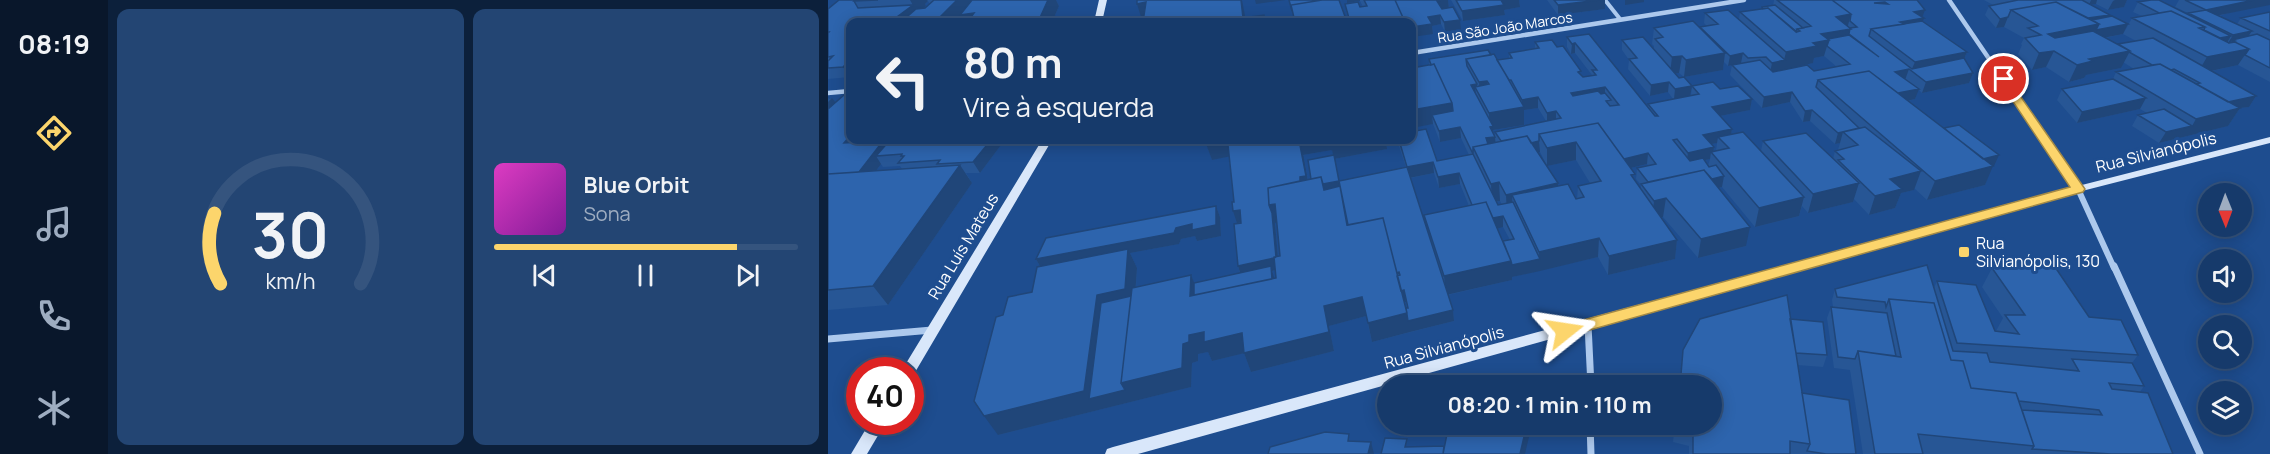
<!DOCTYPE html>
<html lang="pt">
<head>
<meta charset="utf-8">
<style>
	body { margin:0; font-family:Manrope,sans-serif; background:#234573; color:#f1f3f6; height:100vh; display:flex; flex-direction:column; font-size:22px; white-space:nowrap }
	* { box-sizing:border-box; margin:0 }
	p { font-size:20px; color:#9eadc1 }
	.icon { flex:none; width:33px; height:33px; fill:none; stroke:currentColor; stroke-width:2; stroke-linecap:round; stroke-linejoin:round }
	.map { position:relative; flex:1; overflow:hidden }
	.side { display:flex; flex-direction:column; gap:9px; padding:9px; background:#0c203b; width:720px }
	.side>* { flex:none }
	.banner { position:absolute; left:18px; top:18px; width:570px; height:126px; border-radius:12px; box-shadow:0 3px 15px #0003,0 0 0 2px #35547e; background:#163a6b; color:#f1f3f6; overflow:hidden }
	.needle { width:39px; rotate:179deg }
	.controls { position:absolute; left:1370px; top:183px; display:grid; gap:12px }
	.controls a { display:grid; place-items:center; width:54px; height:54px; border-radius:50%; background:#163a6b; box-shadow:0 3px 15px #0003,0 0 0 2px #35547e; font-size:30px }
	.speed { position:absolute; left:18px; top:357px; display:flex; gap:12px; font-size:30px; font-weight:700; text-align:center }
	.speed>* { display:grid; place-content:center; width:78px; height:78px; border-radius:50%; background:#163a6b; box-shadow:0 3px 15px #0003,0 0 0 2px #35547e; line-height:1 }
	.speed .limit { border:9px solid #d22; background:#fff; color:#111 }
	.pin { position:absolute; display:grid; place-items:center; width:51px; height:51px; color:#fff; margin:-26px; border:3px solid #fff; border-radius:50%; box-shadow:0 2px 6px #0007 }
	.me { position:absolute; width:66px; margin:-33px; rotate:75deg; stroke-linejoin:round; filter:drop-shadow(0 0 4px #0008) }
	.turn { display:flex; align-items:center; gap:21px; height:126px; padding:0 18px; font-size:27px }
	.turn .icon { width:78px; height:78px; stroke-width:2.5 }
	.turn b { display:block; font-size:42px; line-height:51px }
	.side .card { flex:1; display:flex; flex-direction:column; justify-content:center; gap:9px; min-width:0; padding:0 21px; border-radius:12px; background:#234573 }
	.side .dial { align-items:center; gap:0 }
	.dial svg { height:156px; overflow:visible; fill:none; stroke:#35547e; stroke-width:7; stroke-linecap:round; text-anchor:middle }
	.dial text { fill:#f1f3f6; stroke:none }
	.song { display:flex; align-items:center; gap:18px }
	.cover { width:72px; height:72px; border-radius:9px; background:linear-gradient(135deg,hsl(310 70% 55%),hsl(290 70% 35%)) }
	.played { height:6px; border-radius:3px; background:linear-gradient(90deg,#fcd56c 80%,#35547e 80%) }
	.keys { display:flex; justify-content:space-around; direction:ltr }
	.side .tiles { flex:1; display:grid; gap:9px; grid-template-columns:repeat(2,1fr) }
	.trip { position:absolute; left:549px; top:375px; width:345px; height:60px; border-radius:30px; background:#163a6b; box-shadow:0 3px 15px #0003,0 0 0 2px #35547e; font-weight:700; line-height:60px; text-align:center }
	main { display:flex; flex:1; min-height:0 }
	.tab-bar { display:flex; flex-direction:column; width:108px; justify-content:space-around; align-items:center; background:#09172b; color:#9eadc1 }
	.tab-bar .icon { width:42px; height:42px }
	.tab-bar .active { color:#fcd56c }
	.tab-bar b { font-size:27px; color:#f1f3f6 }
	.map>svg:first-child { display:block }
	.lines { fill:none; stroke-linecap:round; stroke-linejoin:round }
	.lane { stroke:#adc9ed; stroke-width:4 }
	.street-far2 { stroke:#adc9ed; stroke-width:4.5 }
	.street-far1 { stroke:#adc9ed; stroke-width:6 }
	.street { stroke:#adc9ed; stroke-width:7 }
	.secondary { fill:#d9e7fa; fill-rule:evenodd }
	.wall { fill:#275695; fill-rule:evenodd }
	.shaded-wall { fill:#204679 }
	.building { fill:#2d64ad; stroke:#204679; stroke-width:1.5; fill-rule:evenodd }
	.route { fill:#fcd56c; stroke:#a48a46; stroke-width:1.5 }
	.poi-dot { fill:#fcd56c; stroke:#1e4d8f; stroke-width:2 }
	.labels { text-anchor:middle; dominant-baseline:central; stroke-width:6; stroke-linejoin:round; paint-order:stroke }
	.far-street-label { font-size:14px; fill:#fff; stroke:#1e4d8f }
	.street-label { font-size:16px; fill:#fff; stroke:#1e4d8f }
	.poi-label { font-size:16px; fill:#fff; stroke:#1e4d8f; text-anchor:start }
</style>
</head>
<body>
<main>
<nav class="tab-bar">
<b>08:19</b>
<svg class="icon active" aria-label="directions" viewBox="0 0 24 24"><path d="M12 3l9 9-9 9-9-9zM9 14v-3h6M13 9l2 2-2 2"/></svg>
<svg class="icon" aria-label="music" viewBox="0 0 24 24"><path d="M9 18V5l10-2v13"/><circle cx="6" cy="18" r="3"/><circle cx="16" cy="16" r="3"/></svg>
<svg class="icon" aria-label="phone" viewBox="0 0 24 24"><path d="M5 4h4l2 5-3 2q2 4 5 5l2-3 5 2v4C11 20 4 13 5 4z"/></svg>
<svg class="icon" aria-label="climate" viewBox="0 0 24 24"><path d="M12 3v18M4 7l16 10M4 17L20 7"/></svg>
</nav>
<section class="side">
<div class="tiles">
<div class="card dial"><svg viewBox="0 0 100 80">
<path d="M14 69A42 42 0 1 1 86 69"/>
<path d="M14 69A42 42 0 0 1 11 33" stroke="#fcd56c"/>
<text x="50" y="56" font-size="32" font-weight="700">30</text>
<text x="50" y="72" font-size="11">km/h</text>
</svg></div>
<div class="card">
<div class="song"><i class="cover"></i><div><b>Blue Orbit</b><p>Sona</p></div></div>
<div class="played"></div>
<div class="keys"><svg class="icon" aria-label="previous" viewBox="0 0 24 24"><path d="M18 5L8 12l10 7zM5 5v14"/></svg><svg class="icon" aria-label="pause" viewBox="0 0 24 24"><path d="M8 5v14M16 5v14"/></svg><svg class="icon" aria-label="next" viewBox="0 0 24 24"><path d="M6 5l10 7-10 7zM19 5v14"/></svg></div>
</div>
</div>
</section>
<div class="map">
<svg width="1442" height="454" viewBox="0 0 1442 454">
	<rect width="100%" height="100%" fill="#1e4d8f"/>
	<g class="lines">
		<!-- lane -->
		<path class="lane" d="M777,0L792,19"/>
		<!-- street-far2 -->
		<path class="street-far2" d="M1121,0L1202,119
			M584,53L916,0
			M0,93L22,91"/>
		<!-- street-far1 -->
		<path class="street-far1" d="M1201,118L1250,189L1286,268"/>
		<!-- street -->
		<path class="street" d="M1286,266L1372,454
			M760,325L763,386
			M0,339L104,330
			M762,424L763,454"/>
		<!-- secondary -->
		<path class="secondary" d="M271,0H279L274,22H266Z
			M1442,137V143L1254,191L310,454H277L279,449L285,447L1246,187Z
			M214,140H224L86,374L82,375V370H74Z
			M42,422H58L39,454H23Z"/>
	</g>
	<!-- wall -->
	<path class="wall" d="M4,0H230H228L231,6L224,22H132H136L134,19L131,22H22V77L0,79V9L11,0ZM100,1L101,3H103L96,8L98,6L97,4Z
		M519,0H622H620L621,8L633,30L617,32L613,24L604,26L605,34L584,22H520L517,4L532,7H535L532,1L519,3Z
		M623,0H691L692,7L676,10L677,15L635,21Z
		M719,0H777V9L730,15Z
		M946,0H1089L1095,17V22L1139,52L1136,59L1145,73L1141,83L1094,93L1090,89L1087,99L1080,101L1166,166H1164L1157,185L1099,200L1086,188V190L1073,193L1067,208L1041,215L1026,199L1025,202L980,213L974,206L971,216L927,227L894,187L891,188L918,246L870,258L835,217H833L849,240L847,259L780,275L770,257L684,277V280L620,295L625,310L626,321L544,342L538,316L501,326L506,351L423,372L416,353L384,361L380,352L370,354V361L364,363L363,387L170,435L175,315L204,292L212,267L208,259L388,206L392,217L393,236L369,241L367,236L353,239L351,244L302,253L309,268L308,287L363,275L366,283L412,273L410,266L413,223H409L401,156L384,160L377,140H558L559,149L506,159L511,181L578,167L569,140H584L601,65V59L663,55L669,60L681,58V53L707,49V42L729,47L755,77L764,76V75L747,53L743,54L739,47V37L761,34L820,108V104L845,99L840,92L822,96L800,69L801,60L794,50V40L826,49V46L824,44L826,28H872L879,26L876,23L877,13L911,19L912,12L934,9V7L945,6ZM996,56L1009,67L986,71L955,70V69L985,63L986,58ZM896,62L900,66L913,63L904,65L902,75L934,108L962,102L975,122L982,121L1007,144L1012,143L1010,150L1007,151L1005,159L935,141L933,151L903,134L904,129L892,116L922,110L924,99L892,89L864,86L863,95L862,96L847,73H851L856,77L895,70ZM710,108L718,121L667,132V142L665,130L696,125V110ZM605,124L612,142L633,138L641,155L609,161L588,131L587,127ZM889,143L888,151H885L886,147L883,144ZM504,150L506,155L483,179L480,180L475,153V155ZM710,152H712L719,166L748,160L762,183L750,186L749,199H748L730,186ZM882,159L880,166L876,160ZM819,164L820,165L809,168L808,179L813,185V189L806,180L802,168ZM606,173L611,188L632,184L641,206L596,215L597,222L583,178ZM672,201L674,205H670L668,202ZM447,223H449L452,256H450ZM675,227L682,240L675,241L669,228ZM448,270V278L446,279L444,271ZM576,302H578L579,308H578Z
		M1156,0H1299L1296,7L1280,10L1268,4H1262L1282,15L1280,17L1300,24L1295,34L1277,38L1290,44L1308,41L1295,34L1304,18L1314,16L1305,12L1310,2L1359,14L1360,13L1347,7L1351,0H1442L1391,16L1409,24L1413,18L1442,12V82L1410,65L1384,71L1428,96L1421,107L1412,108L1400,126L1331,143L1304,126L1310,115L1319,113L1312,109L1249,123L1229,100L1234,89L1285,79L1288,72L1306,69L1295,62L1293,68L1258,75L1256,78L1241,82L1218,67L1204,70L1190,54L1194,45L1193,44L1196,38L1176,27L1168,28L1157,15L1161,6L1165,5Z
		M0,98L8,102L22,140H170L173,145L152,173H138L144,183L60,305L0,310ZM53,164L55,167L72,166L74,169L48,171Z
		M1164,268L1261,317L1310,355L1304,363L1316,386L1312,392L1345,454H1035L1022,370L1006,368L999,318L1003,307H1005L1004,300L1007,289L1106,288L1109,281L1168,331L1175,318L1154,287Z
		M962,319L999,355L995,367L969,365L974,393L1028,454H861V446L845,442L847,424H884V386H851L855,350Z"/>
	<!-- shaded-wall -->
	<path class="shaded-wall" d="M82,0H99L100,1L97,4L98,6L90,14Z
		M129,0H230H228L231,6L224,22H210L146,13L150,22H136L134,19L131,22H107Z
		M413,0H414L416,10L418,22L415,18Z
		M427,0H458L428,4Z
		M519,0H532V1L519,3Z
		M615,0H622H620L621,9L610,10L609,1Z
		M673,0H691L692,7L676,10L677,15L635,21L634,11Z
		M771,0H777V9L730,15V5Z
		M797,0H816V2L797,5Z
		M1263,0H1269L1268,4L1261,5Z
		M1287,0H1299L1296,7L1280,10L1285,1Z
		M1426,0H1442V5L1372,19L1378,10Z
		M318,2L324,18L314,20L309,4Z
		M85,5L90,14L80,22H62Z
		M1097,10L1094,18H1096L1093,28L1070,31L1072,22L1086,12Z
		M1023,14L1019,29H1023L1018,45L999,46L996,56L986,58L985,63L942,73L944,63L956,60L958,52L985,43L1008,17Z
		M612,15L613,24L604,26L605,34L584,37V27L600,17Z
		M1282,15L1277,24H1300L1295,34L1213,50L1220,34L1249,20Z
		M1180,17L1176,27L1168,28L1172,19Z
		M632,20L633,30L617,32L616,22Z
		M1424,31L1417,41H1407L1404,40L1401,44L1399,45L1405,35Z
		M1403,36L1397,46L1385,40Z
		M747,43V53L743,54L744,44Z
		M1421,49L1410,65L1369,74L1379,57Z
		M1226,51L1218,67L1204,70L1211,53Z
		M1302,51L1293,68L1258,75L1256,78L1241,82L1249,65L1261,59Z
		M1139,52L1132,68L1083,71L1087,62Z
		M897,53L895,70L856,77L858,60Z
		M915,53L913,63L900,66L902,56Z
		M854,56L851,73L842,74L844,57Z
		M22,60V77L15,67Z
		M1081,69L1077,80L1067,72Z
		M1145,73L1141,83L1094,93L1098,82Z
		M659,81L660,98L652,95L651,82Z
		M841,82L840,92L822,96L823,85Z
		M649,84V91L647,87L648,94L643,85Z
		M864,86L862,96L846,99L847,89Z
		M777,87V97L743,103V93Z
		M1091,89L1087,99L1058,106L1061,95Z
		M964,92L962,102L934,108L936,97Z
		M1428,96L1421,107L1412,108L1400,126L1331,143L1338,132L1364,126L1368,119L1387,104Z
		M710,97V108L696,110V125L665,130L666,137H667L668,148L658,149V138H662L661,113L694,107V100Z
		M4,98L12,108L0,119V102Z
		M1318,98L1312,109L1249,123L1254,112Z
		M924,99L922,110L882,118L884,107Z
		M624,103L625,120L604,115L605,124L584,128V110Z
		M984,110L982,121L975,122L977,111Z
		M728,111V122L719,123V113Z
		M632,127L633,138L612,142L611,131Z
		M904,129L902,140L890,137L889,143L873,146L875,135Z
		M1015,132L1012,143L1007,144L1010,133Z
		M22,136V140H27L31,145L16,143Z
		M163,140H170L173,145L152,173L145,162Z
		M388,140H436L438,149L384,160L377,141Z
		M442,140H502L504,150L475,155V153L481,187L452,222L447,223L451,269L444,271L446,277L448,299L362,296L363,275L371,294L414,278L410,266L441,205Z
		M509,140H558L559,149L506,159L502,141Z
		M55,141L63,152L48,156L53,164L33,191L25,180Z
		M711,141L712,152L677,159L676,148Z
		M748,142V160L719,166V148Z
		M886,147L885,154L883,152L882,159L858,164L860,153Z
		M820,153L819,164L790,171V160Z
		M1171,155L1166,166L1141,172L1146,161Z
		M605,162L606,173L581,178L579,167Z
		M132,165L144,183L60,305L45,286Z
		M1165,166L1157,185L1099,200L1107,181Z
		M1093,171L1086,190L1073,193L1067,208L1041,215L1047,196L1062,179Z
		M631,173L632,184L611,188L610,177Z
		M896,176L894,187L876,192L877,181Z
		M511,181L521,233L484,186Z
		M671,182L672,201L664,202L663,184Z
		M730,183V202L684,195L685,212L679,214L678,195Z
		M1031,183L1025,202L980,213L985,194Z
		M976,197L971,216L927,227L931,208Z
		M838,198L835,217L824,220L826,201Z
		M388,206L392,217L393,236L369,241L367,236L353,239L351,244L302,253L309,268L307,296L355,344L361,335L376,332L414,333L421,352L384,361L380,352L370,354V361L364,363L363,387L170,435L156,416L269,295L214,270L208,259L348,228Z
		M412,210L416,222L409,223L405,211Z
		M675,216V227L664,230L663,218Z
		M922,227L918,246L870,258L873,239Z
		M771,238L770,257L712,271L711,252Z
		M849,240L847,259L780,275L781,256Z
		M712,259V271L684,277V280L618,295L616,276L683,261Z
		M576,290L578,302H574L572,291Z
		M534,297L538,316L501,326L506,351L423,372L416,353L496,306Z
		M625,310L626,321L582,332L580,321Z
		M579,313L582,332L544,342L540,323Z
		M699,424H704L697,454H692Z
		M543,442L546,454H540Z"/>
	<!-- building -->
	<path class="building" d="M11,0H27L26,1L30,8L85,5L62,22H22V60L15,67L0,68V61L5,56L0,57V33L1,32H0V9Z
		M27,0H50L26,1Z
		M106,0H129L107,22H73L88,9L97,8Z
		M144,0H220L210,22H132L140,21L146,13L132,15Z
		M309,0H413L415,18L436,15L437,22H315L318,2L309,4Z
		M461,0H494L463,5L464,11Z
		M494,0H511L519,22H467L463,5Z
		M536,0H567L577,22H522L517,4L530,2L532,7L539,6Z
		M567,0H615L609,1L614,9L625,7L632,20L616,22L612,15L600,17L604,24L584,27V22H577Z
		M628,0H676H673L676,5L634,11Z
		M726,0H771L730,5Z
		M949,0H1004L1023,14L1008,17L1023,29L993,34L1001,40L985,43L989,46L958,52L912,12L940,8L969,32L972,31L969,29L983,26Z
		M1004,0H1089L1097,10L1086,12L1096,18L1072,22L1076,24L1043,29L1041,36L1084,69L1136,58L1145,73L1098,82L1081,69L1067,72L1091,89L1070,93L1041,71L990,80L988,87L1031,128L1010,133L984,110L977,111L964,92L936,97L904,65L932,60L945,72L979,65L986,71L1022,64L999,46L1001,40L1000,39L1021,35L1051,57L1021,34L1022,28L1029,27L1022,21L1023,14ZM1057,2L1060,4L1046,3Z
		M1190,0H1254L1282,15L1260,18L1228,2L1183,10L1180,17L1172,19L1161,6Z
		M1323,0H1331L1403,36L1392,38L1376,30L1377,27L1343,11L1331,13L1310,2Z
		M1357,0H1426L1378,10Z
		M1228,2L1271,24L1220,34L1227,38L1265,31L1302,51L1261,59L1265,61L1249,65L1226,51L1211,53L1197,38L1213,35L1200,28L1210,26L1183,10Z
		M947,5L975,28L969,29L968,32L940,8L935,9L934,7Z
		M900,10L957,60L944,63L938,57L920,58L915,53L902,56L872,27L890,24L877,13Z
		M1378,10L1424,31L1405,35L1360,13Z
		M1343,11L1377,27L1371,28L1401,43L1407,42L1421,49L1379,57L1304,18Z
		M1442,12V31L1413,18Z
		M1284,16L1300,24L1268,30L1271,24L1264,20Z
		M865,21L897,53L858,60L854,56L844,57L827,39L835,37L826,28Z
		M1094,21L1139,52L1087,62L1043,29Z
		M761,34L827,116H830L820,104L871,94L864,86L885,82L892,89L910,86L924,99L884,107L904,129L875,135L886,147L860,153L849,139L845,140L862,161L875,158L881,167L888,165L896,176L884,179L876,170L820,182L809,168L828,164L820,153L796,159L770,123L711,134V141L703,143L699,136L673,141L667,132L733,118L728,111L719,113L710,97L694,100L683,80H681L669,60L684,58L681,53L711,48L707,42L724,40L729,47L735,46L753,71L750,72L755,77L768,75L764,70H769L747,43L744,44L739,37ZM777,87L791,105L782,106L778,101L783,100L777,93L773,94L770,91L745,96L743,93Z
		M1429,34L1442,40V68L1417,55L1421,49L1407,42L1400,43L1407,41L1404,40Z
		M815,37L851,78L856,77L864,86L847,89L841,82L823,85L801,59L809,58L794,40Z
		M1325,38L1428,96L1400,102L1368,84L1372,83L1346,69L1343,70L1332,64L1324,65L1301,52L1302,51L1290,44Z
		M660,50L663,55L638,59L639,66L649,84L643,85L665,126L662,127L667,137L658,138L660,144L645,147V154L632,127L611,131L604,115L625,111L624,103L606,64L603,65L601,59Z
		M666,54L696,107L661,113L647,87L661,84L659,81L651,82L638,59Z
		M606,64L624,103L584,110V68Z
		M1332,64L1412,108L1368,119L1288,72Z
		M1041,71L1165,166L1107,181L990,80Z
		M1285,79L1318,98L1254,112L1234,89Z
		M22,94V136L16,143L55,141L31,172L0,174V109L16,95Z
		M1336,109L1364,126L1338,132L1310,115Z
		M584,118L588,131L598,129L609,161L645,154L670,205L685,202L712,259L684,265L683,261L675,241L686,239L675,216L665,218L658,202L644,205L631,173L610,177L605,162L579,167L571,140H584Z
		M770,123L807,174L803,175L849,240L781,256L771,238L711,252L684,195L740,184L748,199L756,197L750,186L773,181L748,142L719,148L711,134Z
		M1131,125L1171,155L1155,159L1116,128Z
		M1037,127L1093,171L1062,179L1074,189L1047,196L1010,160L1016,159L1007,151L1030,145L1015,132Z
		M915,132L976,197L931,208L883,152L901,148L890,137Z
		M978,133L1031,183L985,194L935,141Z
		M699,136L730,183L678,195L671,182L663,184L645,147Z
		M62,140H163L145,162L109,164L112,160L70,163L76,156H73L74,154L48,156Z
		M438,140H471L478,176L472,177V181L440,188L441,205L444,213L448,257L446,258L410,266L406,224L413,223L412,210L405,211L404,202H406L400,145Z
		M506,155L511,181L495,184L493,177L483,179L480,160Z
		M132,165L45,286L0,290V174Z
		M579,167L625,310L580,321L578,308H580L576,290L573,291L569,276L572,275L571,272L569,273L555,218L520,225L511,181Z
		M876,170L922,227L873,239L838,198L826,201L813,184Z
		M493,177L496,190L512,186L519,225L555,218L579,313L540,323L534,297L496,306L501,332L416,353L414,333L376,342V332L361,335V342L355,344L354,368L293,383L304,288L363,275L362,296L448,278L446,257L452,256L447,204L441,205L440,188Z
		M658,202L683,261L616,276L596,215Z
		M388,206V225L364,230V224L348,228L346,233L208,259L218,238Z
		M300,249L297,289L269,295L256,391L156,416L146,401L168,317L175,315L180,297L204,292L209,267Z
		M1099,265L1125,351L1159,353L1162,362L1251,371L1244,359L1304,363L1316,386L1281,383L1284,389L1320,393L1345,454H1283L1204,449L1206,446L1194,410L1274,415L1271,410L1191,401L1188,393L1143,388L1135,361L1123,360L1106,303L1061,299L1058,307L1057,302L1009,297L1007,289Z
		M443,266L444,279L366,295V283Z
		M1227,267L1261,317L1293,320L1310,355L1129,343L1109,281L1148,285L1167,331L1191,334L1177,315H1197L1164,268Z
		M959,295L982,444L962,441V454H865V427L854,424H884V386H852L855,350L872,319Z
		M303,296L293,383L297,390L261,399L273,303Z
		M1061,299L1106,303L1123,360L1135,361L1143,388L1188,393L1206,446L1090,434L1095,454H1047L1030,351L1073,357Z
		M1003,307L1059,313L1068,356L1030,351L1027,359L1010,357Z
		M962,319L995,322L999,355L968,353Z
		M974,393L1021,400L1028,454H998L979,451L982,444Z
		M621,424H699L692,454H615Z
		M497,432L521,434L520,441L543,442L540,454H440L442,447Z
		M557,438L579,439L577,447L616,446L615,454H553Z"/>
	<!-- route -->
	<path class="route" d="M1172,77H1179L1257,189L1255,192L737,337L732,335L729,331L732,327L737,325L1242,187L1170,79Z"/>
	<!-- markers -->
	<rect class="poi-dot" x="1130" y="246" width="12" height="12" rx="3"/>
	<g class="labels">
		<!-- far-street labels -->
		<g class="far-street-label">
			<text transform="translate(677 27) rotate(-9)">Rua São João Marcos</text>
		</g>
		<!-- street labels -->
		<g class="street-label">
			<text transform="translate(1328 152) rotate(-14)">Rua Silvianópolis</text>
			<text transform="translate(135 246) rotate(-59)">Rua Luís Mateus</text>
			<text transform="translate(616 347) rotate(-15)">Rua Silvianópolis</text>
		</g>
		<!-- poi labels -->
		<g class="poi-label">
			<text x="1148" y="243">Rua<tspan x="1148" dy="18">Silvianópolis, 130</tspan></text>
		</g>
	</g>
</svg>
<div class="controls">
<a><svg class="needle" viewBox="-14 -14 28 28"><path d="M0-13l5 13h-10z" fill="#e53935"/><path d="M0 13l5-13h-10z" fill="#9eadc1"/></svg></a>
<a><svg class="icon" aria-label="sound" viewBox="0 0 24 24"><path d="M4 9h4l5-4v14l-5-4H4zM17 9q2 3 0 6"/></svg></a>
<a><svg class="icon" aria-label="search" viewBox="0 0 24 24"><circle cx="10" cy="10" r="6"/><path d="M15 15l6 6"/></svg></a>
<a><svg class="icon" aria-label="layers" viewBox="0 0 24 24"><path d="M12 4l9 5-9 5-9-5zM3 14l9 5 9-5"/></svg></a>
</div>
<div class="speed"><div class="limit">40</div></div>
<div class="pin" style="left:1176px;top:79px;background:#d93025"><svg class="icon" aria-label="arrive" viewBox="0 0 24 24"><path d="M6 21V4h12l-3 4 3 4H6"/></svg></div>
<svg class="me" style="left:737px;top:331px" viewBox="-20 -20 40 40"><path d="M0-17L14 15 0 8-14 15z" fill="#fcd56c" stroke="#fff" stroke-width="4"/></svg>
<div class="trip">08:20 · 1 min · 110 m</div>
<div class="banner">
<div class="turn"><svg class="icon" aria-label="left" viewBox="0 0 24 24"><path d="M17 20v-9H6M10 6l-5 5 5 5"/></svg><div><b>80 m</b>Vire à esquerda</div></div>
</div>
</div>
</main>
</body>
</html>
